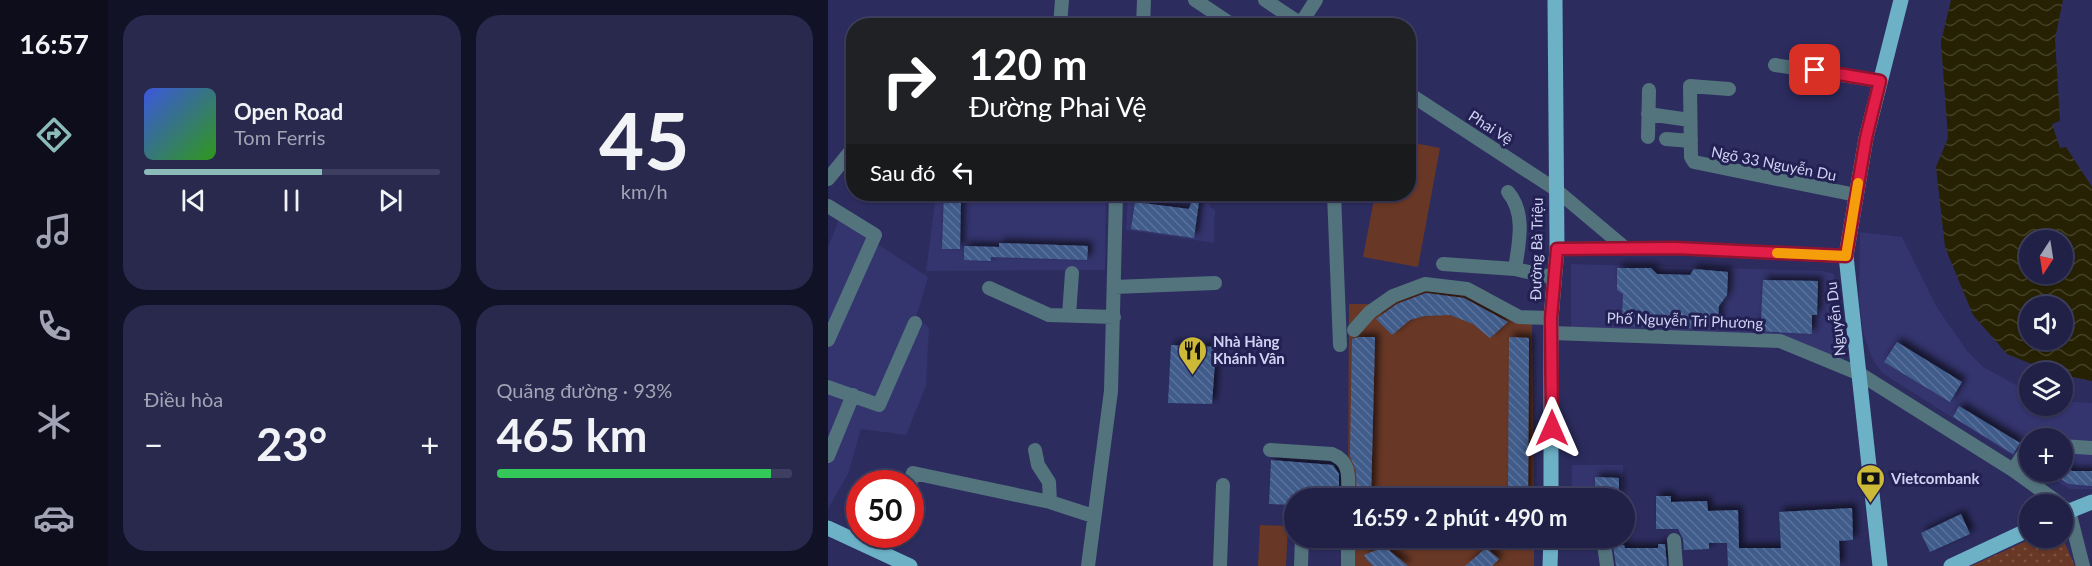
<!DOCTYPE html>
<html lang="vi">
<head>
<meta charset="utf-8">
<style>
	body { margin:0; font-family:Lato,sans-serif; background:#29294e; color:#f1f3f6; height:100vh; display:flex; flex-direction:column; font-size:22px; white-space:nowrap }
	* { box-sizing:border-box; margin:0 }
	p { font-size:20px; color:#a2a3b4 }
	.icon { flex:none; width:33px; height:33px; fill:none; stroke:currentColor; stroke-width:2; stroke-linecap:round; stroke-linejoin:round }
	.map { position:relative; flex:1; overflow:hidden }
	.sheet { display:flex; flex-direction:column; gap:15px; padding:15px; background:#121227; width:720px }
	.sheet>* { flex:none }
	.guide { position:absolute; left:18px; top:18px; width:570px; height:183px; border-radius:24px; box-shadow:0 2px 4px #0004,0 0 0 2px #3e3e60; background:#202124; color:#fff; overflow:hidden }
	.needle { width:39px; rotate:192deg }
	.fabs { position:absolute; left:1191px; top:230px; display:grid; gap:12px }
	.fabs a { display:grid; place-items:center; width:54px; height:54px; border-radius:50%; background:#212147; box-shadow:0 2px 4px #0004,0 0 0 2px #3e3e60; font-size:30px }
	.speed { position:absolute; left:18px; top:470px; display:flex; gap:12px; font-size:30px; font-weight:700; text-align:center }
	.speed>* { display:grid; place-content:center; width:78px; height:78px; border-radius:50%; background:#212147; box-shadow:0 2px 4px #0004,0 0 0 2px #3e3e60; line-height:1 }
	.speed .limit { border:9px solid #d22; background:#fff; color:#111 }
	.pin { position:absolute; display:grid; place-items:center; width:51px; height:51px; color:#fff; margin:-26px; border-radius:12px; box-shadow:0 3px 9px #0006 }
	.me { position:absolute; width:66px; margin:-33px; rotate:0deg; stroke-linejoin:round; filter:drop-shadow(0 0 4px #0008) }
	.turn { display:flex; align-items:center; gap:21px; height:126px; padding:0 24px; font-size:27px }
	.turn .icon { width:78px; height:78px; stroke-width:2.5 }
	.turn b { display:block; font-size:42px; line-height:51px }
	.then { display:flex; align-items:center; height:57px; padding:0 24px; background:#0003; gap:12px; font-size:22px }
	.big { font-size:45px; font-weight:700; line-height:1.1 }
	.sheet .card { flex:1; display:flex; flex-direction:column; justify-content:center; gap:9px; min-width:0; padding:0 21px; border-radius:24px; background:#29294e }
	.sheet .dial { align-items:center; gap:0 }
	.dial b { font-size:78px; line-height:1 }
	.song { display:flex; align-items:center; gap:18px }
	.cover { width:72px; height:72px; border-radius:9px; background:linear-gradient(135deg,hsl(230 70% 55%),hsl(110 70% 35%)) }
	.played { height:6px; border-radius:3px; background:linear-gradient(90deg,#8bbbb9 60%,#3e3e60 60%) }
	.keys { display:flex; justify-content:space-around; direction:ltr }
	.heat { display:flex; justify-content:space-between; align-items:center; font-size:33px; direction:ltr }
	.charge { height:9px; border-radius:4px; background:linear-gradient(90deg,#34c759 93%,#3e3e60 0) }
	.sheet .tiles { flex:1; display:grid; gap:15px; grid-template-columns:repeat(2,1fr) }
	.trip { position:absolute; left:456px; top:488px; width:351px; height:60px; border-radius:30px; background:#212147; box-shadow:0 2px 4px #0004,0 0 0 2px #3e3e60; font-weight:700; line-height:60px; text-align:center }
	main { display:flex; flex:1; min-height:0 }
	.tab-bar { display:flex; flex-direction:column; width:108px; justify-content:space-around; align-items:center; background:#0d0d1c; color:#a2a3b4 }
	.tab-bar .icon { width:42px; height:42px }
	.tab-bar .active { color:#8bbbb9 }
	.tab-bar b { font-size:27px; color:#f1f3f6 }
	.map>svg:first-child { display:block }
	.built { fill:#34346e }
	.grass { fill:url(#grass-dots) }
	.pitch { fill:#683726 }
	.water { fill:url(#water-waves); fill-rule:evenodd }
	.building { fill:url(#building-back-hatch); filter:url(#shadow) }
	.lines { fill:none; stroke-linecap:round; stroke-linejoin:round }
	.minor { stroke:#53737d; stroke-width:14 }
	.major { stroke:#6db1c7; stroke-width:15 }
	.route-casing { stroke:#92132f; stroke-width:15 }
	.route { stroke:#e11d48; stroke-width:10 }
	.slow { stroke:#f59e0b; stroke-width:10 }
	.labels { text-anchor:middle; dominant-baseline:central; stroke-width:6; stroke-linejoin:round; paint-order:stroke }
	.street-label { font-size:15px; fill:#cfd3f3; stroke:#232153 }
	.poi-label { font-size:15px; font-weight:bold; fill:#cfd3f3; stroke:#232153; text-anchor:start }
</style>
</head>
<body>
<main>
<nav class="tab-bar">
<b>16:57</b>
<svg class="icon active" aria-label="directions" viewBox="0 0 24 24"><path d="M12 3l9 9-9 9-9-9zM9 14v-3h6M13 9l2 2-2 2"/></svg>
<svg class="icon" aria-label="music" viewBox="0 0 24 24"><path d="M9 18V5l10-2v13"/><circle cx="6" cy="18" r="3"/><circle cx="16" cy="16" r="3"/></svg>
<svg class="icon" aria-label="phone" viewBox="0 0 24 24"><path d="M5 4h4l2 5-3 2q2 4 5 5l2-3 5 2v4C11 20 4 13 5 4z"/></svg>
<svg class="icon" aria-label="climate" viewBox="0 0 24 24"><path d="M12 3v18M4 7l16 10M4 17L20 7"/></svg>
<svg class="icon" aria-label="car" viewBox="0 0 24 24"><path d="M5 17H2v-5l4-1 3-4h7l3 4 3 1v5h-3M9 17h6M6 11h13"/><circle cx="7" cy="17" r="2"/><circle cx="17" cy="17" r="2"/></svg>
</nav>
<section class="sheet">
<div class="tiles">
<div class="card">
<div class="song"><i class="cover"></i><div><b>Open Road</b><p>Tom Ferris</p></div></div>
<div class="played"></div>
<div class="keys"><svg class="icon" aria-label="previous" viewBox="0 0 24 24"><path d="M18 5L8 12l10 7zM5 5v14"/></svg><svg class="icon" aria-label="pause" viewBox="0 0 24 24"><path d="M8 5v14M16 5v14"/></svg><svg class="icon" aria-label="next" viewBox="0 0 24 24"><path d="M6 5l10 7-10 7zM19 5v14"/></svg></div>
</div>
<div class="card dial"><b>45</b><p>km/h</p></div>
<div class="card"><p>Điều hòa</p>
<div class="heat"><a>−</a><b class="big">23°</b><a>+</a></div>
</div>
<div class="card"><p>Quãng đường · 93%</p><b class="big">465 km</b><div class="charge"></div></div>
</div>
</section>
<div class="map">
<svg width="1264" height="566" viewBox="0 0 1264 566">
	<defs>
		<pattern id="grass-dots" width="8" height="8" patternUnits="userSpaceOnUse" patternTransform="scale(1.5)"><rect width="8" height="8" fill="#683726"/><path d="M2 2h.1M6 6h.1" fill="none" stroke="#7d5346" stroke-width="1.8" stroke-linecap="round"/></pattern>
		<pattern id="water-waves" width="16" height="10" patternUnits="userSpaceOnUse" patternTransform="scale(1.5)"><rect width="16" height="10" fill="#262102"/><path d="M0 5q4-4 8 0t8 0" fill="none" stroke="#444027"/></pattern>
		<pattern id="building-back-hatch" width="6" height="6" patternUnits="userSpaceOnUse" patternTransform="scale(1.5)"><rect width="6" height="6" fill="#415c8a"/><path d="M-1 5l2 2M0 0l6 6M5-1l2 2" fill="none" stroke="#5b729b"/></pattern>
		<filter id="shadow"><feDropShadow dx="4.5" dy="-4.5" stdDeviation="3" flood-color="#0009"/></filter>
	</defs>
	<rect width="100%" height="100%" fill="#2c2c5f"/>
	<!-- built -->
	<path class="built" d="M108,194H278L277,270L98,271Z
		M300,194H383L381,206L387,210L386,243L298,230Z
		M11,219L100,277L88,318L101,327L98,386L78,435L33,429L20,474L0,509V247Z
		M1032,232L1074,237L1108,306L1139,351L1155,367L1201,392L1202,405H1234L1235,401L1264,403V489H1242L1210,471H1234V438H1202L1201,466L1054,373L1044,358L1035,333L1031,299Z
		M743,264L996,271L1006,274L1017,363L977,347L743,331Z
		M744,465H795V498H744Z"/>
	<!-- grass -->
	<path class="grass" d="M1207,537H1234L1247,566H1143Z"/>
	<!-- pitch -->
	<path class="pitch" d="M581,142L612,148L590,267L535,257L547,194H580Z
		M592,280C617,280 649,280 669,299C675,304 680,315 684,322L704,323L706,498H520L521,304H542Z
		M432,525L460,526L458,566H430Z
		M519,537H706V566H519Z"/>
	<!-- water -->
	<path class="water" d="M1123,0H1235L1227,39L1232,121L1224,124L1232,148L1238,147L1264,187V381L1235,375L1234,372H1223L1179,354L1145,315L1117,247L1108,167L1120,138L1113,42ZM1202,240H1234V273H1202ZM1202,306H1234V339H1202Z"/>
	<!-- building -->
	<path class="building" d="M116,194H133L132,249H114Z
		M366,194H378L375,203L371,202L366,238L303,229L307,202L361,209Z
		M171,243L260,246L259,260L163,257V261L136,260V246L171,247Z
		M789,268H823L829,274L862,275L866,269L900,272L899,295L891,306L890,325L884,329L798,326L794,321L795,294L789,290Z
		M935,280L990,281L989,315H984V334L928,331V321H933Z
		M598,293L636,298L680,322L662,338L645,324L622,315L596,316L582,320L564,335L548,319L569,304Z
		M531,337H547L543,498H529L528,471L522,456L524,339Z
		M681,337L701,338L700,498H680Z
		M1069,342L1134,382L1122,402L1056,362Z
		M343,345L388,347L384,404L340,403Z
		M1131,406L1192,443L1185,454L1125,417Z
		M443,460L505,465L511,474V498H466V505L441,504Z
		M1234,465L1244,471H1264V486L1241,484L1218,471H1234Z
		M767,477L791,478V498H767Z
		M828,496H843V502L879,501L880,511L910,510L911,548H953L951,512L1024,508L1025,540L1011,541L1012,566H900L899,543H881V549L856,550L855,539L850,529H828Z
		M1133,514L1142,534L1102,552L1093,533Z
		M680,537H700V546H680Z
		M830,544H837L839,566H788L785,545H796L797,548H830Z
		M558,546L562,551L580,566H545L539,560L536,555Z
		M658,548L671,559L664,566H637Z"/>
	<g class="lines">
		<!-- minor -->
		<path class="minor" d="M367,0L406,26
			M437,0L476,26
			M473,23L488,0
			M232,26L234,0
			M315,26L316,0
			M947,65L1052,81
			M901,89L862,86L863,157L866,162L1028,195
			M580,93L727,189L796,247
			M820,114L862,120
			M820,137L821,90
			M838,139L863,141
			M0,179L26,147
			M680,192C698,213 691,243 687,269
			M506,194L512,345
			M176,195H287
			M0,206L47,235L0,340
			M729,249L847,248L1018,256
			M615,264L687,269L727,278
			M286,287L387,283
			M161,288L221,315L286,317
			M241,315L244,273
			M526,330L542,312L565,296L597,284L639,289L691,317L723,318
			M724,333L952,341L1032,374L1185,470L1232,504
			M0,387L51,405L87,323
			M1234,446L1264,448
			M207,450L210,465L221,482L222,502
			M442,450L504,454C524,462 520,479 520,498
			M0,456L25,395
			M1185,470L1202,445
			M82,485L85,473L222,502L265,516
			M1234,506L1241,511L1255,566
			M520,537V566
			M775,537L779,566
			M846,540L848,566
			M260,566L283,391L288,194
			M392,566L395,485
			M473,566L474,537"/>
		<!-- major -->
		<path class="major" d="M723,498V318L729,249L727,0
			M1234,514L1264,502
			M0,528L82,566
			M722,566L723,537
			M1052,566L1018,256L1038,138L1073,0
			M1123,566L1202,529"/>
	</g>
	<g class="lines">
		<defs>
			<path id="route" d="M724,428L723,318L729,249L847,248L1018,256L1038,138L1052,81L987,70"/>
		</defs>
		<!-- route casing -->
		<use href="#route" class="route-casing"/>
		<!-- route -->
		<use href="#route" class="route"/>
		<!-- slow -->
		<path class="slow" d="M949,253L1018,256L1030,183"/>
	</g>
	<!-- icons -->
	<defs>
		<symbol id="restaurant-pin" viewBox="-11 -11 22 30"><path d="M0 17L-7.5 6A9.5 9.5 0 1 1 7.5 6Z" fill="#cdb938" stroke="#232153"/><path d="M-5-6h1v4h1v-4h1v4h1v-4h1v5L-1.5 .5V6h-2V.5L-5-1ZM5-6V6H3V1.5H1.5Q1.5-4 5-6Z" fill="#111"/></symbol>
		<symbol id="bank-pin" viewBox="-11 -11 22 30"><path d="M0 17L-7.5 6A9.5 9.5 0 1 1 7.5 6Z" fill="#cdb938" stroke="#232153"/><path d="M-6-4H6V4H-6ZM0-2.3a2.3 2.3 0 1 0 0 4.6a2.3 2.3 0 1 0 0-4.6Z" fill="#111"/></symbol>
	</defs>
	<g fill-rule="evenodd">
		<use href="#restaurant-pin" x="348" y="334" width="33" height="45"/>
		<use href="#bank-pin" x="1026" y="462" width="33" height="45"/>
	</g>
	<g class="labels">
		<!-- street labels -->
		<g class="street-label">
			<text transform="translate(663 127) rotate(33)">Phai Vệ</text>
			<text transform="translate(946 163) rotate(11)">Ngõ 33 Nguyễn Du</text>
			<text transform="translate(708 249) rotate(-89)">Đường Bà Triệu</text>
			<text transform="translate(1007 319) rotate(-97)">Nguyễn Du</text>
			<text transform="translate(857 320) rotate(2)">Phố Nguyễn Tri Phương</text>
		</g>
		<!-- poi labels -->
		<g class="poi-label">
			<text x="385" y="341">Nhà Hàng<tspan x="385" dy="17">Khánh Vân</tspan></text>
			<text x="1063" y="478">Vietcombank</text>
		</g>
	</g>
</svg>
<div class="fabs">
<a><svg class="needle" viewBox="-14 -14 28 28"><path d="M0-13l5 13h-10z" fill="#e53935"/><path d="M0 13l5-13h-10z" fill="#a2a3b4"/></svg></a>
<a><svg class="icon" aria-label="sound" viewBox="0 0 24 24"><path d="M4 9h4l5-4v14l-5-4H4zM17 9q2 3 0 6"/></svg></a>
<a><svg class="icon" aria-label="layers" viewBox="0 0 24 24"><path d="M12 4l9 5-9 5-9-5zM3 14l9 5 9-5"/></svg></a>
<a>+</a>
<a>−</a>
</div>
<div class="speed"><div class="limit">50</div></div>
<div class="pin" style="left:987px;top:70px;background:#d93025"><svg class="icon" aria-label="arrive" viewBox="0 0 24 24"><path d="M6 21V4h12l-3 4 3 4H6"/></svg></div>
<svg class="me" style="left:724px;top:428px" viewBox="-20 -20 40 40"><path d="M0-17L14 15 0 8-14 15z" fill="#e11d48" stroke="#fff" stroke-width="4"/></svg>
<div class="trip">16:59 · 2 phút · 490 m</div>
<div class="guide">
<div class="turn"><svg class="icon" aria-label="right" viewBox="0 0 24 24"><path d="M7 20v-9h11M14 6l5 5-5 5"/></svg><div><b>120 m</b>Đường Phai Vệ</div></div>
<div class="then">Sau đó<svg class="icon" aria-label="left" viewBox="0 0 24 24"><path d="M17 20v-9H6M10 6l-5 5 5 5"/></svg></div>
</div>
</div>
</main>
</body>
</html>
